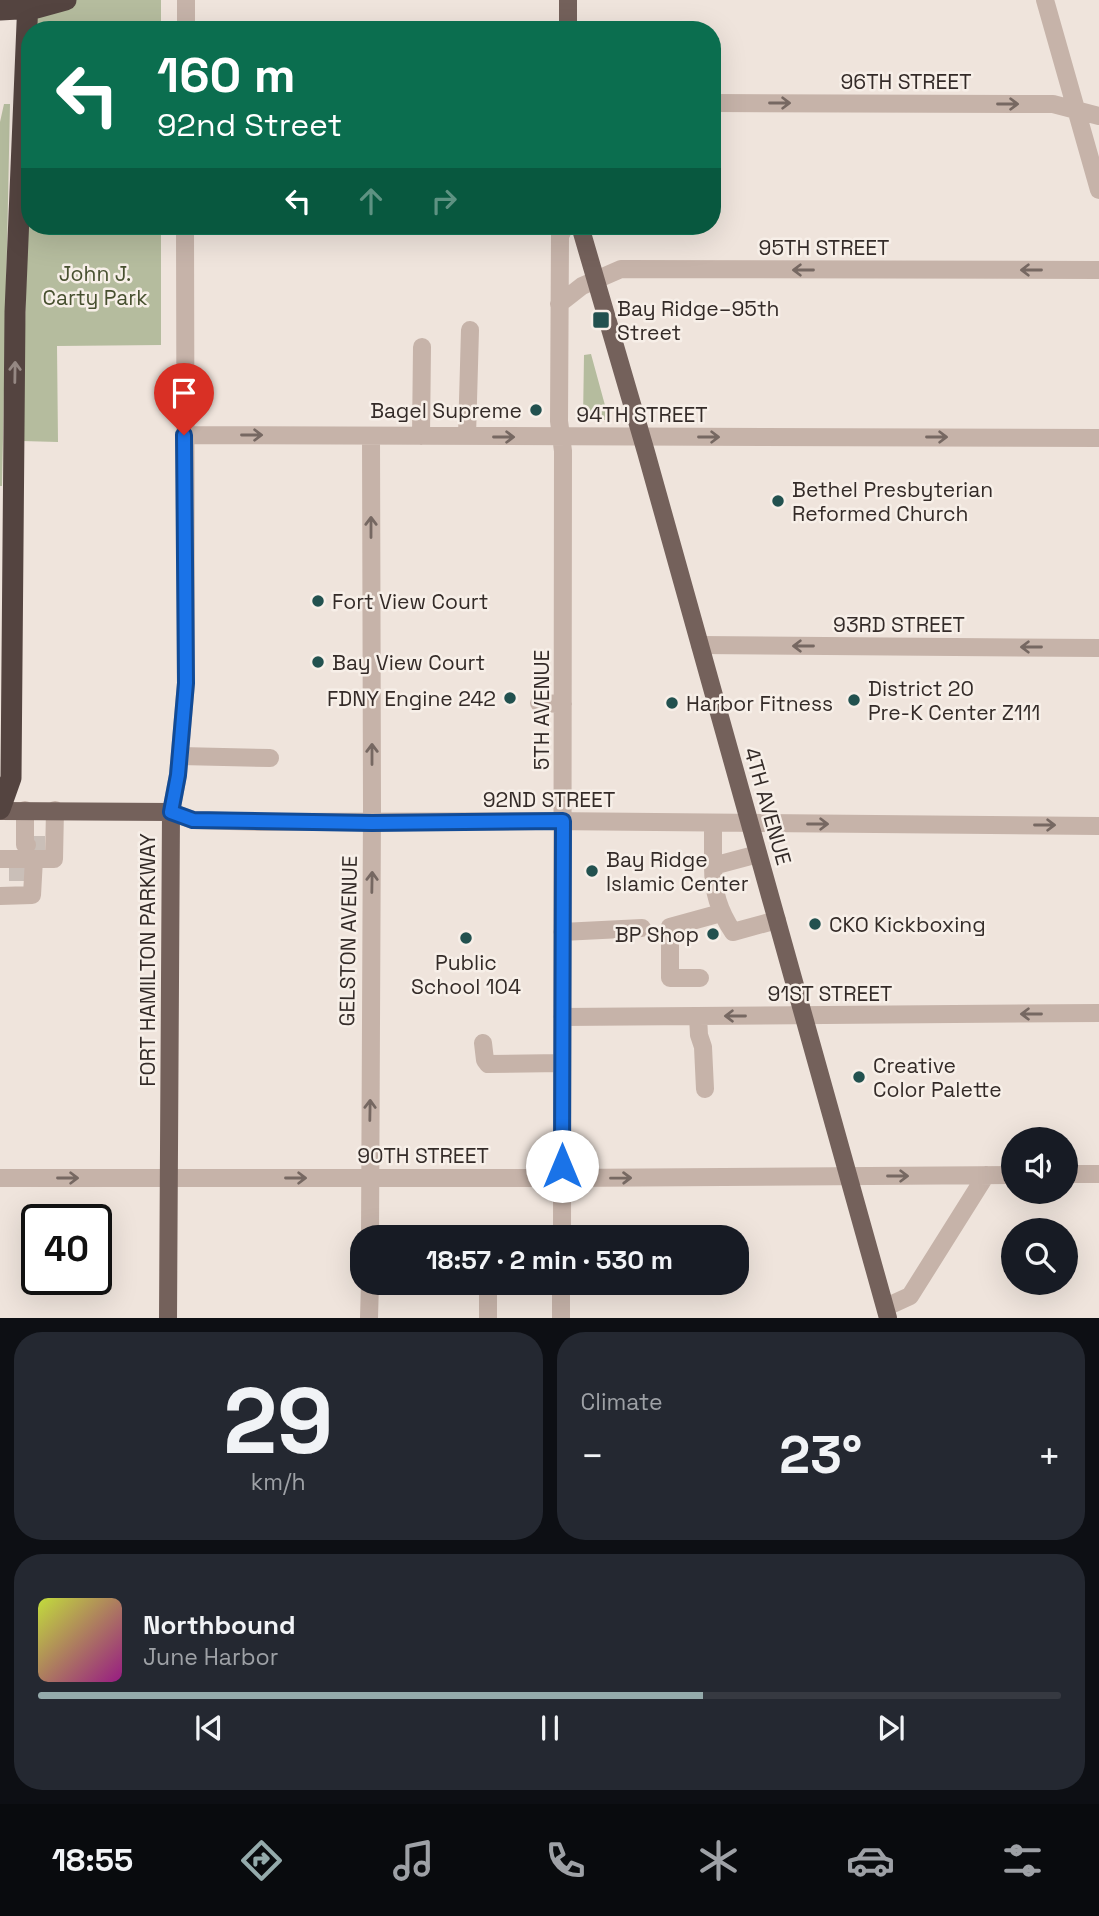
<!DOCTYPE html>
<html lang="en">
<head>
<meta charset="utf-8">
<style>
	body { margin:0; font-family:"Space Grotesk",sans-serif; background:#242831; color:#f1f3f6; height:100vh; display:flex; flex-direction:column; font-size:26px; white-space:nowrap }
	* { box-sizing:border-box; margin:0 }
	p { font-size:23px; color:#9ea1a6 }
	.icon { flex:none; width:38px; height:38px; fill:none; stroke:currentColor; stroke-width:2; stroke-linecap:round; stroke-linejoin:round }
	.map { position:relative; height:1318px; overflow:hidden }
	.panel { display:flex; flex-direction:column; gap:14px; padding:14px; background:#0d0f14; flex:1 }
	.panel>* { flex:none }
	.hud { position:absolute; left:21px; top:21px; width:700px; height:214px; border-radius:28px; box-shadow:0 7px 28px #0002; background:#0b6e4f; color:#fff; overflow:hidden }
	.buttons { position:absolute; left:1001px; top:1127px; display:grid; gap:14px }
	.buttons a { display:grid; place-items:center; width:77px; height:77px; border-radius:50%; background:#171b24; box-shadow:0 7px 28px #0002; font-size:35px }
	.speed { position:absolute; left:21px; top:1204px; display:flex; gap:14px; font-size:35px; font-weight:700; text-align:center }
	.speed>* { display:grid; place-content:center; width:91px; height:91px; border-radius:50%; background:#171b24; box-shadow:0 7px 28px #0002; line-height:1 }
	.speed .limit { border:4px solid #111; border-radius:10px; background:#fff; color:#111 }
	.pin { position:absolute; display:grid; place-items:center; width:60px; height:60px; color:#fff; margin:-72px -30px; border-radius:50% 50% 50% 0; rotate:-45deg; box-shadow:0 0 7px #0007 }
	.pin .icon { rotate:45deg }
	.me { position:absolute; width:77px; margin:-38px; rotate:0deg; stroke-linejoin:round; filter:drop-shadow(0 0 5px #0008) }
	.turn { display:flex; align-items:center; gap:24px; height:147px; padding:0 21px; font-size:32px }
	.turn .icon { width:91px; height:91px; stroke-width:2.5 }
	.turn b { display:block; font-size:49px; line-height:60px }
	.lanes { display:flex; align-items:center; height:66px; padding:0 21px; background:#0003; justify-content:center; gap:35px; direction:ltr }
	.lanes .off { opacity:.35 }
	.big { font-size:52px; font-weight:700; line-height:1.1 }
	.panel .tile { flex:1; display:flex; flex-direction:column; justify-content:center; gap:10px; min-width:0; padding:0 24px; border-radius:28px; background:#242831 }
	.panel .dial { align-items:center; gap:0 }
	.dial b { font-size:91px; line-height:1 }
	.song { display:flex; align-items:center; gap:21px }
	.cover { width:84px; height:84px; border-radius:10px; background:linear-gradient(135deg,hsl(70 70% 55%),hsl(310 70% 35%)) }
	.played { height:7px; border-radius:4px; background:linear-gradient(90deg,#94aaab 65%,#363941 65%) }
	.keys { display:flex; justify-content:space-around; direction:ltr }
	.heat { display:flex; justify-content:space-between; align-items:center; font-size:38px; direction:ltr }
	.panel .tiles { flex:1; display:grid; gap:14px; grid-template-columns:1fr 1fr }
	.tile:last-child { grid-column:span 2 }
	.trip { position:absolute; left:350px; top:1225px; width:399px; height:70px; border-radius:28px; background:#171b24; box-shadow:0 7px 28px #0002; font-weight:700; line-height:70px; text-align:center }
	.dock { display:flex; height:112px; justify-content:space-around; align-items:center; background:#090b0e; color:#9ea1a6 }
	.dock .icon { width:49px; height:49px }
	.dock .selected { color:#94aaab }
	.dock b { font-size:32px; color:#f1f3f6 }
	.map>svg:first-child { display:block }
	.green { fill:#b5bc9e }
	.lines { fill:none; stroke-linecap:round; stroke-linejoin:round }
	.minor-tunnel { stroke:#cabfb8; stroke-width:18; stroke-dasharray:18 9; stroke-linecap:butt }
	.minor { stroke:#c6b3a9; stroke-width:18 }
	.major { stroke:#74615b; stroke-width:18 }
	.highway { stroke:#544440; stroke-width:21 }
	.oneway { stroke:#766862 }
	.oneway2 { stroke:#958883 }
	.route-casing { stroke:#114b97; stroke-width:18 }
	.route { stroke:#1a73e8; stroke-width:12 }
	.poi-dot { fill:#22514f; stroke:#f7efe8; stroke-width:2.5 }
	.labels { text-anchor:middle; dominant-baseline:central; stroke-width:5; stroke-linejoin:round; paint-order:stroke }
	.street-label { font-size:21px; fill:#342b28; stroke:#f7efe8 }
	.park-label { font-size:21px; fill:#47502f; stroke:#f7efe8 }
	.poi-label { font-size:21px; fill:#342b28; stroke:#f7efe8; text-anchor:start }
</style>
</head>
<body>
<div class="map">
<svg width="1099" height="1318" viewBox="0 0 1099 1318">
	<rect width="100%" height="100%" fill="#efe4dc"/>
	<!-- green -->
	<path class="green" d="M35,0H161V30H34Z
		M4,104H10L2,486H0V122Z
		M30,131V226H161V345L57,346L58,442L22,441Z
		M591,354L609,420H583L584,355Z"/>
	<g class="lines">
		<!-- minor-tunnel -->
		<path class="minor-tunnel" d="M27,845H45
			M18,881V861"/>
		<!-- minor -->
		<path class="minor" d="M1045,0L1099,190
			M186,30V0
			M712,103L1053,104L1099,116
			M185,226L186,683L178,775L171,812L193,820L261,822L547,821L1099,826
			M559,304L582,286L621,269L1099,270
			M184,435L1099,438
			M421,436L422,347
			M467,436L470,330
			M700,645L1099,648
			M539,703L563,704
			M180,756L270,758
			M25,810V845H27
			M713,823V866
			M758,854L713,866C713,892 719,911 733,932L777,920
			M0,859H34
			M0,896L32,895L34,859H54L55,810
			M562,932L642,928
			M700,978H670V927L721,913
			M698,1016L699,1035L703,1047L705,1089
			M562,1017L1099,1013
			M483,1043L485,1060L488,1064L562,1063
			M1066,1174H1099
			M0,1178H562L1013,1175
			M370,1237L372,808L371,436
			M562,1237L563,451L559,421L560,236L565,226
			M886,1307L910,1296L986,1175
			M369,1318L370,1283
			M488,1318V1283
			M561,1318V1283"/>
		<!-- major -->
		<path class="major" d="M568,30V0
			M580,226L646,452L888,1318
			M0,811L171,812L168,1318"/>
		<!-- highway -->
		<path class="highway" d="M0,10L37,8L66,0
			M0,809L11,778L15,312L28,0"/>
	</g>
	<!-- one-way arrows -->
	<defs><path id="oneway-shaft" d="M-6 0H5M1.5-3L5.5 0L1.5 3" fill="none" stroke-width="1.6" stroke-linecap="round" stroke-linejoin="round" transform="scale(1.75)"/></defs>
	<g class="oneway">
		<use href="#oneway-shaft" transform="translate(780 103)"/>
		<use href="#oneway-shaft" transform="translate(1008 104)"/>
		<use href="#oneway-shaft" transform="translate(803 270) rotate(-180)"/>
		<use href="#oneway-shaft" transform="translate(1031 270) rotate(-180)"/>
		<use href="#oneway-shaft" transform="translate(252 435)"/>
		<use href="#oneway-shaft" transform="translate(504 437)"/>
		<use href="#oneway-shaft" transform="translate(709 437)"/>
		<use href="#oneway-shaft" transform="translate(937 437)"/>
		<use href="#oneway-shaft" transform="translate(371 527) rotate(-90)"/>
		<use href="#oneway-shaft" transform="translate(803 646) rotate(-180)"/>
		<use href="#oneway-shaft" transform="translate(1031 647) rotate(-180)"/>
		<use href="#oneway-shaft" transform="translate(372 754) rotate(-90)"/>
		<use href="#oneway-shaft" transform="translate(818 824)"/>
		<use href="#oneway-shaft" transform="translate(1045 825)"/>
		<use href="#oneway-shaft" transform="translate(372 882) rotate(-89)"/>
		<use href="#oneway-shaft" transform="translate(1031 1014) rotate(180)"/>
		<use href="#oneway-shaft" transform="translate(735 1016) rotate(180)"/>
		<use href="#oneway-shaft" transform="translate(370 1110) rotate(-89)"/>
		<use href="#oneway-shaft" transform="translate(898 1176)"/>
		<use href="#oneway-shaft" transform="translate(68 1178)"/>
		<use href="#oneway-shaft" transform="translate(296 1178)"/>
		<use href="#oneway-shaft" transform="translate(621 1178) rotate(-1)"/>
	</g>
	<use class="oneway2" href="#oneway-shaft" transform="translate(15 372) rotate(-89)"/>
	<g class="lines">
		<defs>
			<path id="route" d="M184,435L186,683L178,775L171,812L193,820L372,823L563,821L562,1166"/>
		</defs>
		<!-- route casing -->
		<use href="#route" class="route-casing"/>
		<!-- route -->
		<use href="#route" class="route"/>
	</g>
	<!-- markers -->
	<g class="poi-dot">
		<rect x="592" y="311" width="18" height="18" rx="3.5"/>
		<circle cx="536" cy="410" r="7"/>
		<circle cx="778" cy="501" r="7"/>
		<circle cx="318" cy="601" r="7"/>
		<circle cx="318" cy="662" r="7"/>
		<circle cx="510" cy="698" r="7"/>
		<circle cx="854" cy="700" r="7"/>
		<circle cx="672" cy="703" r="7"/>
		<circle cx="592" cy="871" r="7"/>
		<circle cx="815" cy="924" r="7"/>
		<circle cx="713" cy="934" r="7"/>
		<circle cx="466" cy="938" r="7"/>
		<circle cx="859" cy="1077" r="7"/>
	</g>
	<g class="labels">
		<!-- street labels -->
		<g class="street-label">
			<text x="906" y="81">96TH STREET</text>
			<text x="824" y="247">95TH STREET</text>
			<text x="642" y="414">94TH STREET</text>
			<text x="899" y="624">93RD STREET</text>
			<text transform="translate(541 710) rotate(-90)">5TH AVENUE</text>
			<text x="549" y="799">92ND STREET</text>
			<text transform="translate(768 806) rotate(74)">4TH AVENUE</text>
			<text transform="translate(348 941) rotate(-89)">GELSTON AVENUE</text>
			<text transform="translate(147 960) rotate(-90)">FORT HAMILTON PARKWAY</text>
			<text x="830" y="993">91ST STREET</text>
			<text x="423" y="1155">90TH STREET</text>
		</g>
		<!-- park labels -->
		<g class="park-label">
			<text x="95" y="273">John J.<tspan x="95" dy="24">Carty Park</tspan></text>
		</g>
		<!-- poi labels -->
		<g class="poi-label">
			<text x="617" y="308">Bay Ridge–95th<tspan x="617" dy="24">Street</tspan></text>
			<text x="522" y="410" text-anchor="end">Bagel Supreme</text>
			<text x="792" y="489">Bethel Presbyterian<tspan x="792" dy="24">Reformed Church</tspan></text>
			<text x="332" y="601">Fort View Court</text>
			<text x="332" y="662">Bay View Court</text>
			<text x="868" y="688">District 20<tspan x="868" dy="24">Pre-K Center Z111</tspan></text>
			<text x="496" y="698" text-anchor="end">FDNY Engine 242</text>
			<text x="686" y="703">Harbor Fitness</text>
			<text x="606" y="859">Bay Ridge<tspan x="606" dy="24">Islamic Center</tspan></text>
			<text x="829" y="924">CKO Kickboxing</text>
			<text x="699" y="934" text-anchor="end">BP Shop</text>
			<text x="466" y="962" text-anchor="middle">Public<tspan x="466" dy="24">School 104</tspan></text>
			<text x="873" y="1065">Creative<tspan x="873" dy="24">Color Palette</tspan></text>
		</g>
	</g>
</svg>
<div class="buttons">
<a><svg class="icon" aria-label="sound" viewBox="0 0 24 24"><path d="M4 9h4l5-4v14l-5-4H4zM17 9q2 3 0 6"/></svg></a>
<a><svg class="icon" aria-label="search" viewBox="0 0 24 24"><circle cx="10" cy="10" r="6"/><path d="M15 15l6 6"/></svg></a>
</div>
<div class="speed"><div class="limit">40</div></div>
<div class="pin" style="left:184px;top:435px;background:#d93025"><svg class="icon" aria-label="arrive" viewBox="0 0 24 24"><path d="M6 21V4h12l-3 4 3 4H6"/></svg></div>
<svg class="me" style="left:562px;top:1166px" viewBox="-20 -20 40 40"><circle r="19" fill="#fff"/><path d="M0-13L10 11 0 6-10 11z" fill="#1a73e8"/></svg>
<div class="trip">18:57 · 2 min · 530 m</div>
<div class="hud">
<div class="turn"><svg class="icon" aria-label="left" viewBox="0 0 24 24"><path d="M17 20v-9H6M10 6l-5 5 5 5"/></svg><div><b>160 m</b>92nd Street</div></div>
<div class="lanes"><svg class="icon" aria-label="left" viewBox="0 0 24 24"><path d="M17 20v-9H6M10 6l-5 5 5 5"/></svg><svg class="icon off" aria-label="ahead" viewBox="0 0 24 24"><path d="M12 20V5M6 11l6-6 6 6"/></svg><svg class="icon off" aria-label="right" viewBox="0 0 24 24"><path d="M7 20v-9h11M14 6l5 5-5 5"/></svg></div>
</div>
</div>
<section class="panel">
<div class="tiles">
<div class="tile dial"><b>29</b><p>km/h</p></div>
<div class="tile"><p>Climate</p>
<div class="heat"><a>−</a><b class="big">23°</b><a>+</a></div>
</div>
<div class="tile">
<div class="song"><i class="cover"></i><div><b>Northbound</b><p>June Harbor</p></div></div>
<div class="played"></div>
<div class="keys"><svg class="icon" aria-label="previous" viewBox="0 0 24 24"><path d="M18 5L8 12l10 7zM5 5v14"/></svg><svg class="icon" aria-label="pause" viewBox="0 0 24 24"><path d="M8 5v14M16 5v14"/></svg><svg class="icon" aria-label="next" viewBox="0 0 24 24"><path d="M6 5l10 7-10 7zM19 5v14"/></svg></div>
</div>
</div>
</section>
<nav class="dock">
<b>18:55</b>
<svg class="icon selected" aria-label="directions" viewBox="0 0 24 24"><path d="M12 3l9 9-9 9-9-9zM9 14v-3h6M13 9l2 2-2 2"/></svg>
<svg class="icon" aria-label="music" viewBox="0 0 24 24"><path d="M9 18V5l10-2v13"/><circle cx="6" cy="18" r="3"/><circle cx="16" cy="16" r="3"/></svg>
<svg class="icon" aria-label="phone" viewBox="0 0 24 24"><path d="M5 4h4l2 5-3 2q2 4 5 5l2-3 5 2v4C11 20 4 13 5 4z"/></svg>
<svg class="icon" aria-label="climate" viewBox="0 0 24 24"><path d="M12 3v18M4 7l16 10M4 17L20 7"/></svg>
<svg class="icon" aria-label="car" viewBox="0 0 24 24"><path d="M5 17H2v-5l4-1 3-4h7l3 4 3 1v5h-3M9 17h6M6 11h13"/><circle cx="7" cy="17" r="2"/><circle cx="17" cy="17" r="2"/></svg>
<svg class="icon" aria-label="filters" viewBox="0 0 24 24"><path d="M4 7h16M4 17h16"/><circle cx="9" cy="7" r="2"/><circle cx="15" cy="17" r="2"/></svg>
</nav>
</body>
</html>
